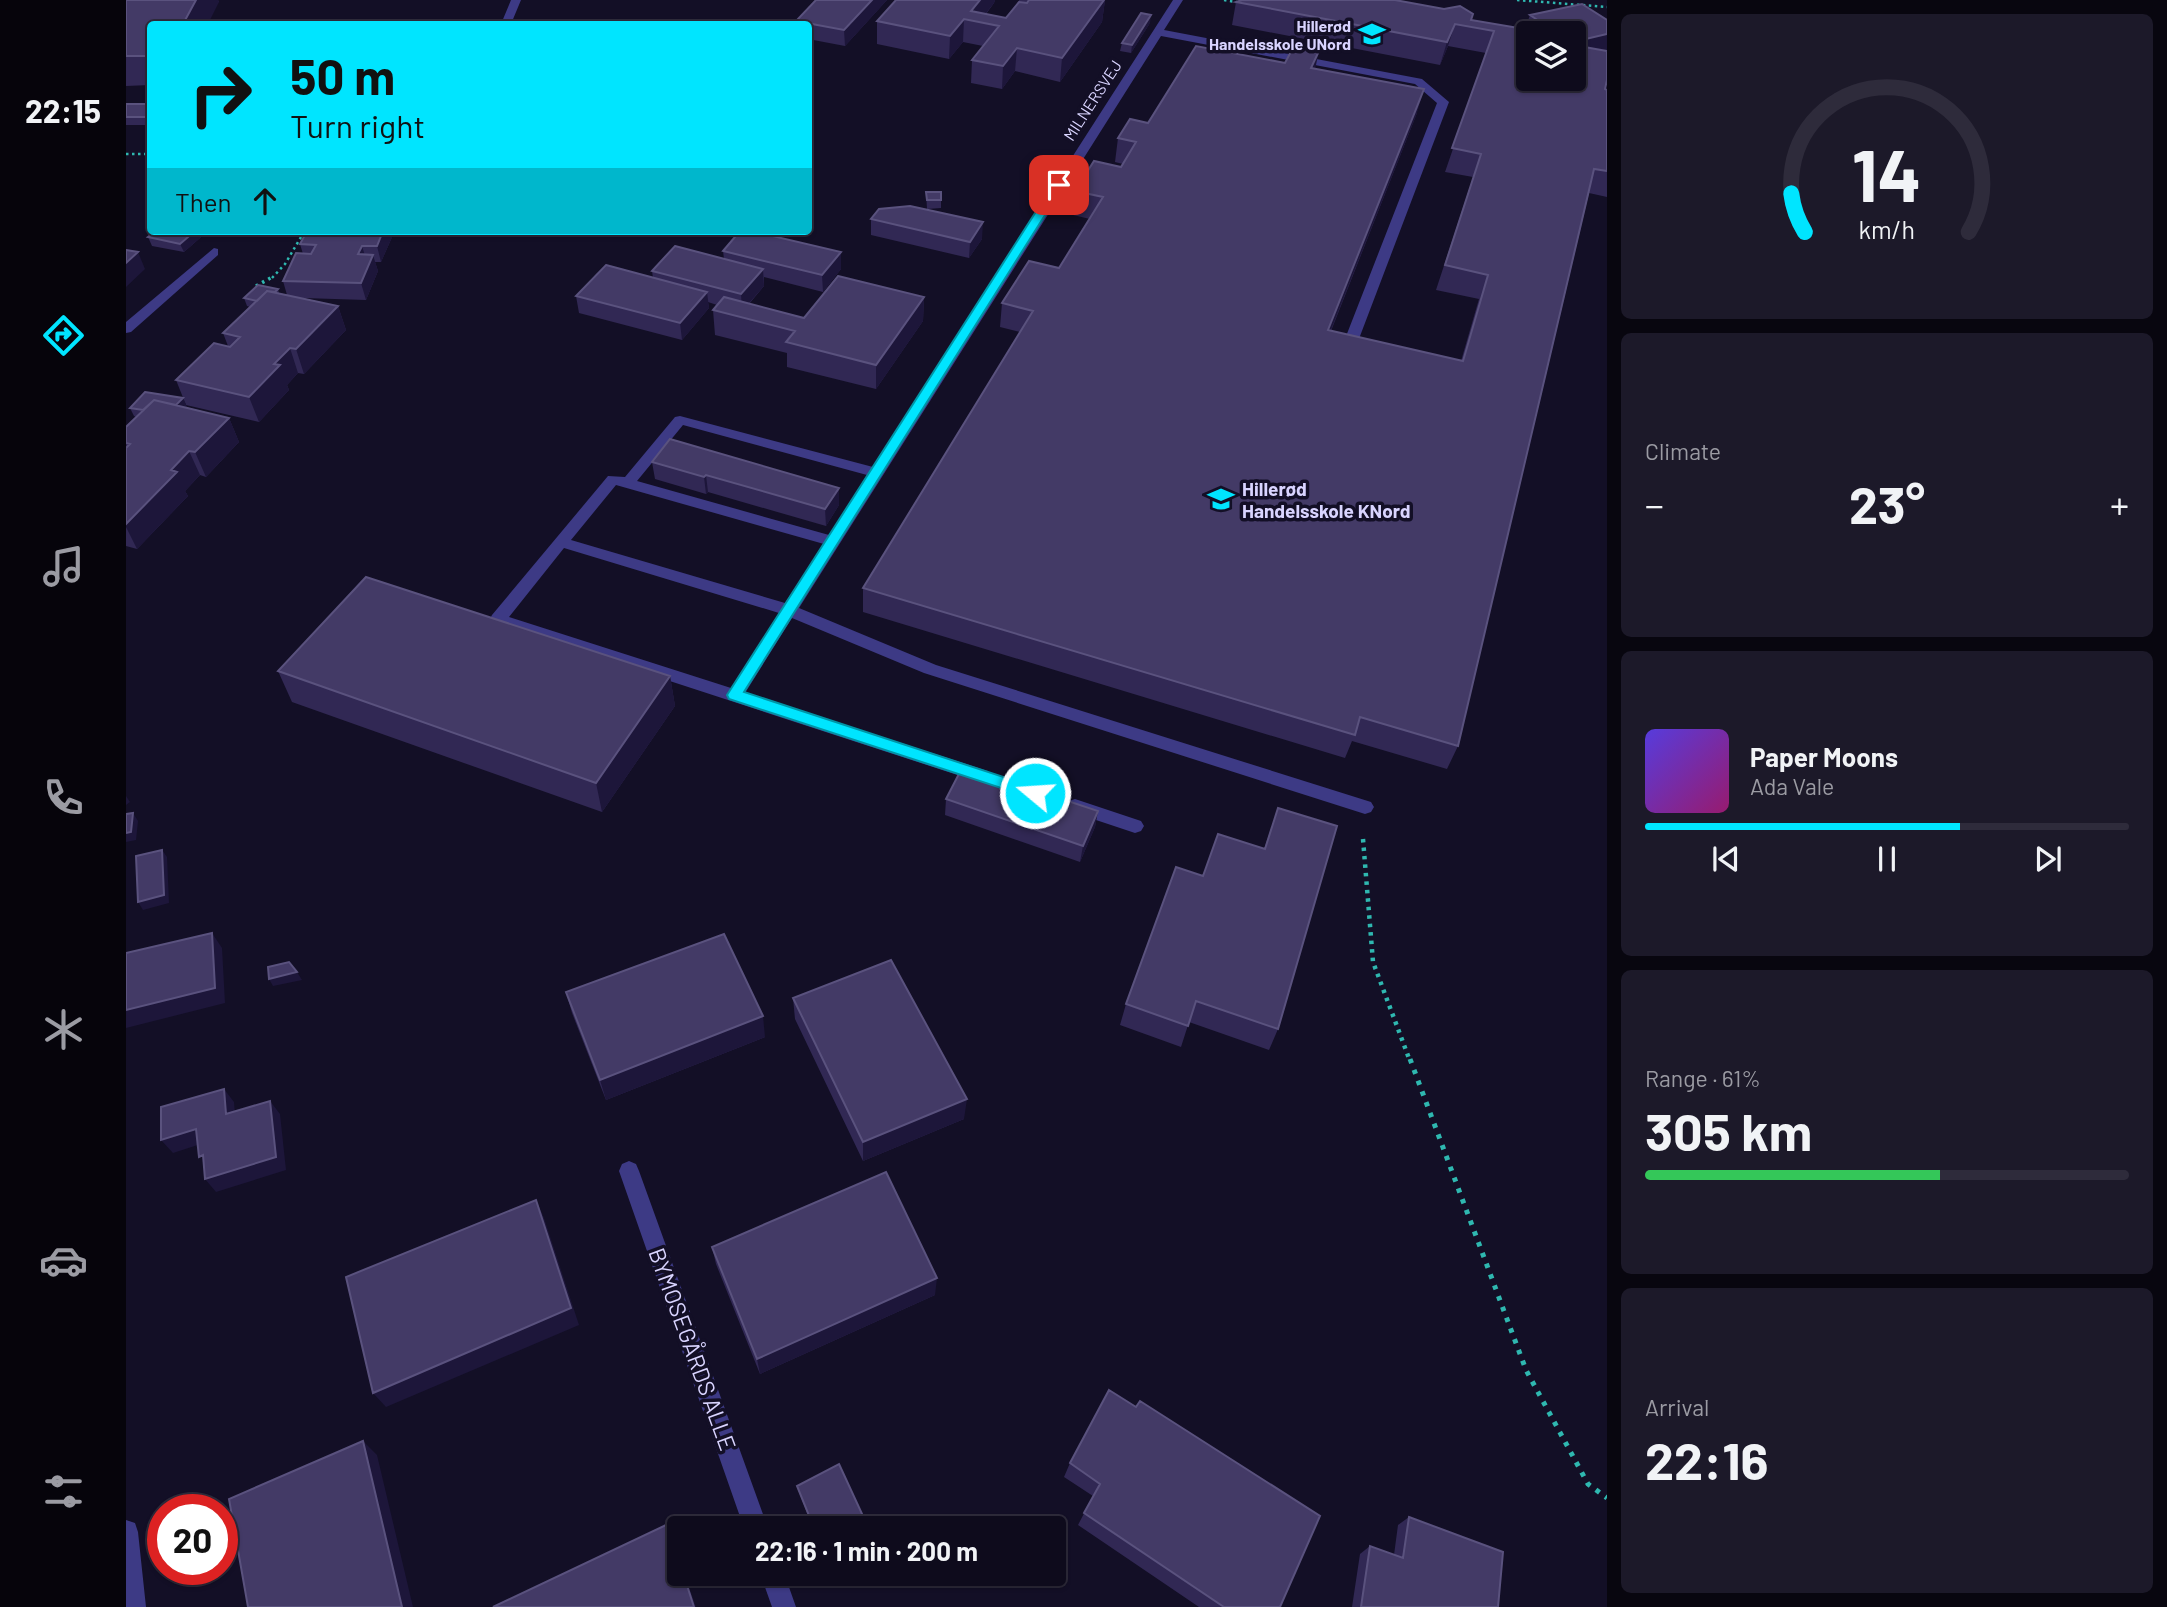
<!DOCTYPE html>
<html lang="en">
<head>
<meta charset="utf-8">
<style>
	body { margin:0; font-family:Barlow,sans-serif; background:#1c1929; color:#f1f3f6; height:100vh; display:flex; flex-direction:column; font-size:26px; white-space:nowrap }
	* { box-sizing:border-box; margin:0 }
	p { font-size:23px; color:#9b9ba3 }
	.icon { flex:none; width:38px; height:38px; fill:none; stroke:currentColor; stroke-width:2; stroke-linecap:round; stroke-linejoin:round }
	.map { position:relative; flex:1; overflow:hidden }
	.side { display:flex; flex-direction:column; gap:14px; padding:14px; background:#08060f; width:560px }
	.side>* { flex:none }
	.hud { position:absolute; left:21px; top:21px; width:665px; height:214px; border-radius:7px; box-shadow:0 2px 5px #0004,0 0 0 2px #2e2b3b; background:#00e5ff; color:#111; overflow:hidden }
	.tools { position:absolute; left:1390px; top:21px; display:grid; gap:14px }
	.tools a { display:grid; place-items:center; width:70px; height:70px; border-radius:7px; background:#0e0b1c; box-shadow:0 2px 5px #0004,0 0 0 2px #2e2b3b; font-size:35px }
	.speed { position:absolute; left:21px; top:1494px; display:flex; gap:14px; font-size:35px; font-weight:700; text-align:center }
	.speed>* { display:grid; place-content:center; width:91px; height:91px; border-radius:50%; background:#0e0b1c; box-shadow:0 2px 5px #0004,0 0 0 2px #2e2b3b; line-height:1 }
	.speed .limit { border:10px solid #d22; background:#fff; color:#111 }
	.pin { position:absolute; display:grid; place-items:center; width:60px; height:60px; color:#fff; margin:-30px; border-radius:14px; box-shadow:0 4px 10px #0006 }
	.me { position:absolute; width:77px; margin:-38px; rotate:288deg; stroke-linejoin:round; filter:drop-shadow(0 0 5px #0008) }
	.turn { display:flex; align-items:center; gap:24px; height:147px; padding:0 28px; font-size:32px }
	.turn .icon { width:91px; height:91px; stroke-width:2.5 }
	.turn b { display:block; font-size:49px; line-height:60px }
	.then { display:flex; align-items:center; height:66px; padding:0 28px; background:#0003; gap:14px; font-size:26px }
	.big { font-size:52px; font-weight:700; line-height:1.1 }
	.side .card { flex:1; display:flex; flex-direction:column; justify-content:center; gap:10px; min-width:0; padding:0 24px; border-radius:10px; background:#1c1929 }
	.side .dial { align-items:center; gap:0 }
	.dial svg { height:182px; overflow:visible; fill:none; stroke:#2e2b3b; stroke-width:7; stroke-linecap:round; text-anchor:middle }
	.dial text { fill:#f1f3f6; stroke:none }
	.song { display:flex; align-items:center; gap:21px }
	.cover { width:84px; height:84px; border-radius:10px; background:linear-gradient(135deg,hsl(250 70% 55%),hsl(320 70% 35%)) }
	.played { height:7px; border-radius:4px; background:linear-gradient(90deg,#00e5ff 65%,#2e2b3b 65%) }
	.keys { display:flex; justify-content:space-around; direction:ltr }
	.heat { display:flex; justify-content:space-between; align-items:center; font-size:38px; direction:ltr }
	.charge { height:10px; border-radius:5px; background:linear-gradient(90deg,#34c759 61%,#2e2b3b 0) }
	.trip { position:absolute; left:541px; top:1516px; width:399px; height:70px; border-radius:7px; background:#0e0b1c; box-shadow:0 2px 5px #0004,0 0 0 2px #2e2b3b; font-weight:700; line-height:70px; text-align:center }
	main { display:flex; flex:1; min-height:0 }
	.menu { display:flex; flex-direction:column; width:126px; justify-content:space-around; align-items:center; background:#06040b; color:#9b9ba3 }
	.menu .icon { width:49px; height:49px }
	.menu .selected { color:#00e5ff }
	.menu b { font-size:32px; color:#f1f3f6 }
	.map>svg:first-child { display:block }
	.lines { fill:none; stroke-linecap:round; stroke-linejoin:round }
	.path-far3 { stroke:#2fb8b0; stroke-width:2.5; stroke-dasharray:2.5 3.5; stroke-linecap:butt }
	.path-far2 { stroke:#2fb8b0; stroke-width:3.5; stroke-dasharray:2.5 4.5; stroke-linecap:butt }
	.path-far1 { stroke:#2fb8b0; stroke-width:4.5; stroke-dasharray:3.5 5; stroke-linecap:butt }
	.path { stroke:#2fb8b0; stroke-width:5; stroke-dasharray:4.5 7; stroke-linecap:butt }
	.minor { fill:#3d3a85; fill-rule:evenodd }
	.wall { fill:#312854; fill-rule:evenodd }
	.shaded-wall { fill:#1d163a }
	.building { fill:#433a66; stroke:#5a527e; stroke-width:2 }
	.route { fill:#00e5ff; stroke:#0095a6; stroke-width:2 }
	.labels { text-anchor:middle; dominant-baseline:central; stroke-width:7; stroke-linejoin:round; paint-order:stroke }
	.far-poi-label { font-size:16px; font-weight:bold; fill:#d9d4ff; stroke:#130f26; text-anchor:end }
	.far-street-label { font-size:16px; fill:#d9d4ff; stroke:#130f26 }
	.poi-label { font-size:19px; font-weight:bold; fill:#d9d4ff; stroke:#130f26; text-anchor:start }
	.near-street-label { font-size:23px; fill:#d9d4ff; stroke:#130f26 }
</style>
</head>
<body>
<main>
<nav class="menu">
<b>22:15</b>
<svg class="icon selected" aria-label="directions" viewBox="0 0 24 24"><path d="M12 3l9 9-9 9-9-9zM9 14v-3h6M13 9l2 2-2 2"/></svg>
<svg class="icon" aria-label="music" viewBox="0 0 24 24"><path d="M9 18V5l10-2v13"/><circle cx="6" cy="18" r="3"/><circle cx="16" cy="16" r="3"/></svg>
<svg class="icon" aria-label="phone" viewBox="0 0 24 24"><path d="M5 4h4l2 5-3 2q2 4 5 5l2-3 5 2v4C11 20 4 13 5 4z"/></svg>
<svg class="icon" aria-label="climate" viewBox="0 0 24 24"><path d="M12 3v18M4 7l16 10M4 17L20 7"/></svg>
<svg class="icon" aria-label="car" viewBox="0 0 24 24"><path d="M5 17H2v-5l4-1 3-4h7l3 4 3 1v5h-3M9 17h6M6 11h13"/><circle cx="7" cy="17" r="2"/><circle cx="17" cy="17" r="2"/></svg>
<svg class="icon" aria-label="filters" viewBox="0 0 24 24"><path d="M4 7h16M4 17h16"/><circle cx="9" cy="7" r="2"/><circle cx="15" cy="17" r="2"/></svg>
</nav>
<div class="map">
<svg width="1481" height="1607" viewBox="0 0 1481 1607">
	<rect width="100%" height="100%" fill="#130f26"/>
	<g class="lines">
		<!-- path-far3 -->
		<path class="path-far3" d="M1098,0L1115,3
			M1391,0L1481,7
			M0,154H24
			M262,234L328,235L362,231
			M146,278L159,264L178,232H184"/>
		<!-- path-far2 -->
		<path class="path-far2" d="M130,286L148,276"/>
		<!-- path-far1 -->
		<path class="path-far1" d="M1237,839L1247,962L1284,1061"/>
		<!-- path -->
		<path class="path" d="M1284,1059L1400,1370L1462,1484L1481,1498"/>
		<!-- minor -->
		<path class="minor" d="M385,0H395L385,24H375Z
			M1047,0H1057L1038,30L1296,79L1323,102L1231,344L1224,348L1217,344L1311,103L1289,84L1035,36L673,608L810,665L1245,802L1248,807L1245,812L1239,814L798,673L666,618L619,693L862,771L865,776L862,781L856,783L366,623L364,619L366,615L482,476L499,477L549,417L554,416L747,467ZM557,425L741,475L703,535L511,481ZM490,485L698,544L659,603L445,540ZM438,548L653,613L605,688L383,617Z
			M88,248L92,249V255L5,332L0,333V322Z
			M949,799L1015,821L1018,826L1015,831L1009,833L943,811L940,806L943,801Z
			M503,1161L510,1164L513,1171L642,1528H618L493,1171L496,1164Z
			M0,1520L9,1523L12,1532L20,1607H0Z
			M634,1573H658L670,1607H646Z"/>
	</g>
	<!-- wall -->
	<path class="wall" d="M0,0H92L93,2L24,24V85L0,86Z
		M690,0H761L719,46L682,39V24H670V21Z
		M770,0H869L868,3L860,14L880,18L893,2V0H979L976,22L934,82L889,71L876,89L845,83L846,60L857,46L837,42L823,59L751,44V21Z
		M1110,2L1345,20L1399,29L1404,15L1456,4L1479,89L1481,90V197L1463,193L1332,746L1321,769L1226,741L1219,758L737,612V588L894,332L874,327L876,303L933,268L964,219L947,215L949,191L995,167L997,164L989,162L992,138L1022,123L1189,68L1291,113L1205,331L1335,361L1353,299L1310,290L1347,177L1319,172L1360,53L1322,46L1314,65L1106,25ZM1402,33H1447L1402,79Z
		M1024,23L1005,53L994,51L996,43Z
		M0,104H24V125H0Z
		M800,192L815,200V208L801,209Z
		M745,219L856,239L843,258L745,235Z
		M30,231H82L58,252L26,246L22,237Z
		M181,231H266L267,235L255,262H249L252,271L240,300L177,298L212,306L220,330L178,374L172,373L161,385L163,390L133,422L60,405L50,380L102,346L97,333L124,307L121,306L118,298L152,289L153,293L161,295L157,281L177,254L174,244Z
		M597,251L715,252V269L697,292L638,277V286L623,304L678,318L798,297L797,321L750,389L661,367V353L589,335L587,310L591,305L582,302L583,308L556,340L453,313L450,296L527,278L526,271L598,259Z
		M57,398L60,407L103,418L113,442L80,477L74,475L59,491L62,496L11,549L0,546V427L10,417L8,416L4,408Z
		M526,462L713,488V505L700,526L582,492L580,494L529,479Z
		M152,671L544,676L549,706L476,812L166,702Z
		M820,799L972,811L969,827L954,862L819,815Z
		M1152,808V1029L1143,1050L1063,1022L1055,1047L994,1025L1000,1004L1077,876L1138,849Z
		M440,992L639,1037L480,1100L446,1013Z
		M667,998L838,1119L737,1161L669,1019Z
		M586,1247L809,1295L634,1374L590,1264Z
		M944,1463L1154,1607H1073L952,1525L967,1496L938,1477Z
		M671,1486L737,1521L723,1528H687L672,1490Z
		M1283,1517L1372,1607H1226L1234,1554L1244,1546L1268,1555L1272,1525Z"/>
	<!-- shaded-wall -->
	<path class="shaded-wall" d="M70,0H92L93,2L82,24H57Z
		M746,0H761L719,46L718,30Z
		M854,0H869L868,3L853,22L845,11Z
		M979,0L976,22L934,82L936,58Z
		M1025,15L1024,23L1005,53L1006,45Z
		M838,19L837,42L823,59L824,36Z
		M1329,24L1322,46L1314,65L1321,42Z
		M1481,34V55L1447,63V42Z
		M891,48L889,71L876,89L877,66Z
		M1193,51L1188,74L1185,68Z
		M1298,89L1291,113L1195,355L1202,330Z
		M857,222L856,239L843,258L844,242Z
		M69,231H82L58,252L54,244Z
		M257,231H266L267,235L255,262L251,246Z
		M236,246L241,262L232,254Z
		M12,252L19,269L0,287V263Z
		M715,252V269L697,292L696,275Z
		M247,255L252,271L240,300L235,283Z
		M637,269L638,286L616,311L615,294Z
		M581,292L583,308L556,340L554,323Z
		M798,297L797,321L750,389V365Z
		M212,306L220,330L178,374L170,349Z
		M164,348L172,373L161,385L163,390L133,422L123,397L148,364Z
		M57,398L61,407L52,415L49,407Z
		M103,418L113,442L80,477L69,452Z
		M63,451L74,475L59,491L62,496L11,549L0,527V524L45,470Z
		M580,475L582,492L580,494L578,477Z
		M713,488V505L700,526L699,509Z
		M544,676L549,706L476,812L470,783Z
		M0,796L4,802L0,805Z
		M972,811L969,827L954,862L957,846Z
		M7,813L12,821L10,840L0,842V833Z
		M36,850L41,857L43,903L17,910L12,902Z
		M86,933L96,948L99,1003L0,1028V1010Z
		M171,972L176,980L147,986L143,979Z
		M637,1016L639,1037L480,1100L474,1080Z
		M98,1089L108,1102L110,1128L100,1114Z
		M841,1099L838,1119L737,1161V1142Z
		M144,1101L154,1114L160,1170L90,1192L79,1179Z
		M70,1129L81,1142L47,1153L35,1140Z
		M410,1200L418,1218L453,1325L260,1407L247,1393Z
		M811,1278L809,1295L634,1374L631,1359Z
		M237,1441L251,1455L287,1607H276Z
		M737,1516V1521L723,1528H715Z
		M540,1525L553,1558V1562Z
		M557,1573H558L570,1607H568Z"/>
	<!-- building -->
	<path class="building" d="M0,0H70L57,24H24V56H0Z
		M690,0H746L718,30L670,21Z
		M770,0H854L845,11L880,18L893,2L901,3L903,0H978L936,58L891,48L877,66L846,60L873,26L838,19L824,36L751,21Z
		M1116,0H1269L1318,9L1334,6L1347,14L1345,20L1422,33H1402V79H1447V45L1481,51V80L1479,89L1481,90V171L1468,169L1332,746L1234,717L1229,735L737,588L907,311L876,303L903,261L933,268L977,197L949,191L968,161L995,167L1010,142L992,138L1004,119L1022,123L1070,46L1159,63L1168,46L1193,51L1185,68L1298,89L1202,330L1337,361L1362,275L1319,265L1355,154L1326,148L1368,31L1329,24L1321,42L1110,2Z
		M1456,4L1481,20V34L1447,42V33H1431L1404,15Z
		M1015,13L1025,15L1006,45L996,43Z
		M0,104H24V117H0Z
		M800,192H815V200H801Z
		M784,206L857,222L844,242L745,219L753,209Z
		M30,231H69L54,244L22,237Z
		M181,231H257L251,246H236L232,254L247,255L235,283L157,281L170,253L185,254L190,245L174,244Z
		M614,231H625L715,252L696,275L597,251Z
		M549,246L637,269L615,294L526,271Z
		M0,250L12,252L0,263Z
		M480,265L581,292L554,323L450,296Z
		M712,276L798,297L750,365L660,342L669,331L587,310L598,297L678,318Z
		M132,285L152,289L149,292L141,291L131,301L118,298Z
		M141,291L212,306L170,349L164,348L148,364L154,365L123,397L50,380L88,343L104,347L114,337L97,333Z
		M19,392L57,398L50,405L28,400L17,410L4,408Z
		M28,400L103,418L69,452L63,451L45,470L51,472L0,524V448L4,444L0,443V427Z
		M544,439L713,488L699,509L580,475L578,477L526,462Z
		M240,577L544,676L470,783L152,671Z
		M837,766L972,811L957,846L820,799Z
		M1152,808L1211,826L1152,1029L1070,1001L1062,1026L1000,1004L1050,867L1077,876L1092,834L1139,849Z
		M7,813L5,832L0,833V814Z
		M36,850L38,895L12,902L10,856Z
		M86,933L89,988L0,1010V953Z
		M598,934L637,1016L474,1080L440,992Z
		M765,960L841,1099L737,1142L667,998Z
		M163,962L171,972L143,979L142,967Z
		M98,1089L100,1114L144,1101L150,1157L79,1179L77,1155L73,1157L70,1129L35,1140V1107Z
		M760,1172L811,1278L631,1359L586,1247Z
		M410,1200L445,1308L247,1393L220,1277Z
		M983,1390L1010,1407L1014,1401L1194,1516L1154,1607H1098L958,1513L974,1484L944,1463Z
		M237,1441L276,1607H122L103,1499Z
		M713,1464L737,1516L715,1528H688L671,1486Z
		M1283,1517L1377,1552L1372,1607H1235L1244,1546L1277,1558Z
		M540,1525L553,1562V1573H557L568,1607H367Z"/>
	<!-- route -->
	<path class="route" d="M933,182L938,185L618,692L914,789L917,793L914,798L909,799L603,699L601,695L927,185Z"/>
	<!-- icons -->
	<defs>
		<symbol id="university-bare" viewBox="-9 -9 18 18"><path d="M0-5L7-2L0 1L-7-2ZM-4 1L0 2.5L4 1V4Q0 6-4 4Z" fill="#00e5ff" stroke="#130f26" stroke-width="2.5" paint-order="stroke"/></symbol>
	</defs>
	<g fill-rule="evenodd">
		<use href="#university-bare" x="1227" y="15" width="38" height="38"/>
		<use href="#university-bare" x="1076" y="480" width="38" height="38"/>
	</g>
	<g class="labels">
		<!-- far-poi labels -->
		<g class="far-poi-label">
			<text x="1225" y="25">Hillerød<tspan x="1225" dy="18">Handelsskole UNord</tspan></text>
		</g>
		<!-- far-street labels -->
		<g class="far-street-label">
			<text transform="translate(966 100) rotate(-57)">MILNERSVEJ</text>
		</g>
		<!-- poi labels -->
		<g class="poi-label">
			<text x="1116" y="488">Hillerød<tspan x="1116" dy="22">Handelsskole KNord</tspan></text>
		</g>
		<!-- near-street labels -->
		<g class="near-street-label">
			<text transform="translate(567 1349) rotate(70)">BYMOSEGÅRDS ALLE</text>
		</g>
	</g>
</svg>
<div class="tools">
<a><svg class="icon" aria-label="layers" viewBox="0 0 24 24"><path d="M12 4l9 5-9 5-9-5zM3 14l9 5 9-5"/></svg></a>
</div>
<div class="speed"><div class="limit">20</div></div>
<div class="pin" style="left:933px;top:185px;background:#d93025"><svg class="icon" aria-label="arrive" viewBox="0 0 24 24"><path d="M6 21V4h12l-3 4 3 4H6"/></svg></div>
<svg class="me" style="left:909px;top:793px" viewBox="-20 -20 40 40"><circle r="17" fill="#00e5ff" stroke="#fff" stroke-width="3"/><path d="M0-11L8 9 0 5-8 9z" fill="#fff"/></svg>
<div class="trip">22:16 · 1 min · 200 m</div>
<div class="hud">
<div class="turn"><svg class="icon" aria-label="right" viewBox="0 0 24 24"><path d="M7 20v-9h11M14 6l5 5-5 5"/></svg><div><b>50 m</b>Turn right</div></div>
<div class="then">Then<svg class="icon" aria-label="ahead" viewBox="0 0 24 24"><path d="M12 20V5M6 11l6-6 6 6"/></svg></div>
</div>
</div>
<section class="side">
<div class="card dial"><svg viewBox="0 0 100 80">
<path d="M14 69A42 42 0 1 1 86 69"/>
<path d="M14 69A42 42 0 0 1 8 52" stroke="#00e5ff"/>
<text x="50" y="56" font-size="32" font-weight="700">14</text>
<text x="50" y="72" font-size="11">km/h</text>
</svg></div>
<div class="card"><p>Climate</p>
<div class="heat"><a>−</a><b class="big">23°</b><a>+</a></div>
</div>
<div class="card">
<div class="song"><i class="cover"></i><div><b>Paper Moons</b><p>Ada Vale</p></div></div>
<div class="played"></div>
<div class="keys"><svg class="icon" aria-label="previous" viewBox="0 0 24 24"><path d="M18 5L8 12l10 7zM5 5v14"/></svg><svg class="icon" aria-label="pause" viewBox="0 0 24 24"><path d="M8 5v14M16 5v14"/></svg><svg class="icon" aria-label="next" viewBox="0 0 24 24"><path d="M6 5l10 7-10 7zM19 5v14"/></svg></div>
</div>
<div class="card"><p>Range · 61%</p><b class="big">305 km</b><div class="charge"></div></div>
<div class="card"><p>Arrival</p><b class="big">22:16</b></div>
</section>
</main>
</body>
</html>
